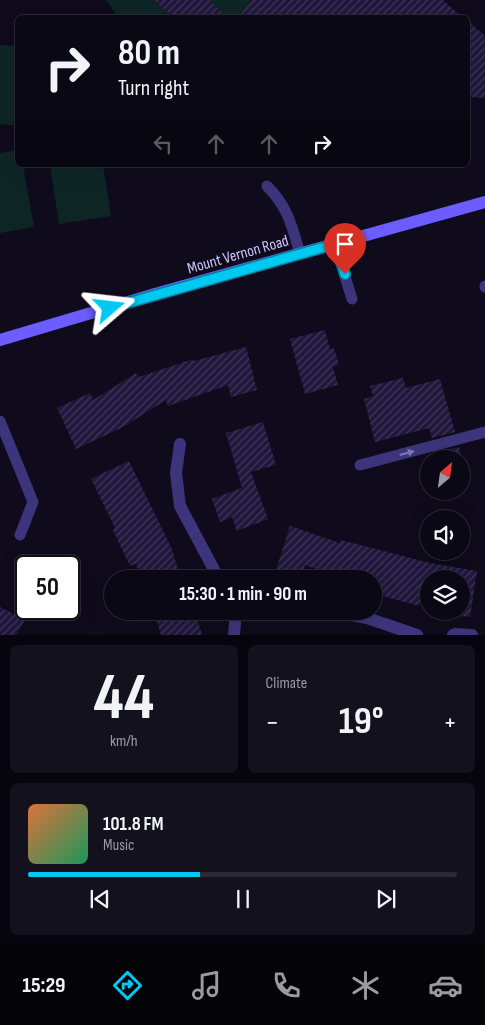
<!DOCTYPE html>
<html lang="en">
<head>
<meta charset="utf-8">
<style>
	body { margin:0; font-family:"Sofia Sans Condensed",sans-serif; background:#14111e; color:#f1f3f6; height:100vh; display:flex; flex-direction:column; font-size:19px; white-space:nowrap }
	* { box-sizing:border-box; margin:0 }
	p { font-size:16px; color:#9a9aa0 }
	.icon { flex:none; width:28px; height:28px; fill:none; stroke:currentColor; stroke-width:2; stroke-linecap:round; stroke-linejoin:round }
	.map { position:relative; height:635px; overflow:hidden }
	.sheet { display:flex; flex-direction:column; gap:10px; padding:10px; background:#06040c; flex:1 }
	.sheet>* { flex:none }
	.top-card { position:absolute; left:15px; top:15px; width:455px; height:152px; border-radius:8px; box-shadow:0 5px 20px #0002,0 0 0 1px #2b2934; background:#0b0815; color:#f1f3f6; overflow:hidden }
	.needle { width:32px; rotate:29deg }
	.fabs { position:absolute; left:420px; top:450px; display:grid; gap:10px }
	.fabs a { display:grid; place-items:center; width:50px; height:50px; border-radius:50%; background:#0b0815; box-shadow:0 5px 20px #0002,0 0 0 1px #2b2934; font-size:25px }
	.speed { position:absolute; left:15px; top:555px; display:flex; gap:10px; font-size:25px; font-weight:700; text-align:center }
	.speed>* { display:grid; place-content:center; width:65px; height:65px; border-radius:50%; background:#0b0815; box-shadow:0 5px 20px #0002,0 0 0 1px #2b2934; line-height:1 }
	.speed .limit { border:2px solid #111; border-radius:8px; background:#fff; color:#111 }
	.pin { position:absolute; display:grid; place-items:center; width:42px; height:42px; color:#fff; margin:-51px -21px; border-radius:50% 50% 50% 0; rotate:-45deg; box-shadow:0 0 5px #0007 }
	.pin .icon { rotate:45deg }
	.me { position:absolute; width:55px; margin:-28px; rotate:73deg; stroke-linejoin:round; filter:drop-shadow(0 0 4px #0008) }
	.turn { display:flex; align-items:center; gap:18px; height:105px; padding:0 20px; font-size:22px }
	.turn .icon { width:65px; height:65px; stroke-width:2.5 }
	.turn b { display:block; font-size:35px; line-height:42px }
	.lanes { display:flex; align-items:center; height:48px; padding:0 20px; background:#0003; justify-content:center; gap:25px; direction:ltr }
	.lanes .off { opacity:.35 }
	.big { font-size:38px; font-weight:700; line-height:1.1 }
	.sheet .widget { flex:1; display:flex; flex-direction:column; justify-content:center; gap:8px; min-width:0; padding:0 18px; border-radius:8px; background:#14111e }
	.sheet .dial { align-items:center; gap:0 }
	.dial b { font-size:65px; line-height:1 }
	.song { display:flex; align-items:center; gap:15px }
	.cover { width:60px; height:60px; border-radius:8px; background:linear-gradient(135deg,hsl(20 70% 55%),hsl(150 70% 35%)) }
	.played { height:5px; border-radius:2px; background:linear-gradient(90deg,#00c9f1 40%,#2b2934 40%) }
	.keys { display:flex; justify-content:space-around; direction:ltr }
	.heat { display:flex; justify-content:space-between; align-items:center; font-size:28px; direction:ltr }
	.sheet .tiles { flex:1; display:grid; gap:10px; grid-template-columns:1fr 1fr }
	.widget:last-child { grid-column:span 2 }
	.trip { position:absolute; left:104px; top:570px; width:278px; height:50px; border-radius:25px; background:#0b0815; box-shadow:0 5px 20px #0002,0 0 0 1px #2b2934; font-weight:700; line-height:50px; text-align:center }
	.dock { display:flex; height:80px; justify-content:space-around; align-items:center; background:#040308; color:#9a9aa0 }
	.dock .icon { width:35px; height:35px }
	.dock .selected { color:#00c9f1 }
	.dock b { font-size:22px; color:#f1f3f6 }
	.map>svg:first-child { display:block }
	.green { fill:#0e2526 }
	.building { fill:url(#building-hatch) }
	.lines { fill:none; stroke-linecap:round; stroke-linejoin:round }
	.lane { stroke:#3c357b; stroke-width:11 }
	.street { stroke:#3c357b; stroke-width:12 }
	.secondary { stroke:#6b5dff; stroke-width:12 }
	.oneway { fill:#7f76b6 }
	.route-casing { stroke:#00839d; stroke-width:12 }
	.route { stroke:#00c9f1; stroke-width:9 }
	.labels { text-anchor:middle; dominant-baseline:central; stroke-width:5; stroke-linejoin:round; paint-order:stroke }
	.street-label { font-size:16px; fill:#d0c6ff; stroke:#0f0b1c }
</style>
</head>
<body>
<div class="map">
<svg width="485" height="635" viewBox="0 0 485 635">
	<defs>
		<pattern id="building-hatch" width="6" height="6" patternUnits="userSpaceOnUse" patternTransform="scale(1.25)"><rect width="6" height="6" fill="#21173d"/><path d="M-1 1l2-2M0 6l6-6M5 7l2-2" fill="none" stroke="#40375a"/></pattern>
	</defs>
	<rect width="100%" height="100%" fill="#0f0b1c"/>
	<!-- green -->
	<path class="green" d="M106,0H154L172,15L170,18L118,17Z
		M209,0H252L237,17L203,18Z
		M0,45L17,46V126L0,124Z
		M17,150L18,165H23L34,227L0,233V153Z
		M50,165H103L111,216L59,224Z"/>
	<!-- building -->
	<path class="building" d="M154,0H209L228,18H174Z
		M252,0H443L463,18H237Z
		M468,21L485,36V98L468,97Z
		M325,330L330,349L334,348L339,365L333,367L338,385L305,394L290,339Z
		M246,347L257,390L231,397L228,385L168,406L166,400L123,427L76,449L57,408L90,393L93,400L136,373L139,377L193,359L194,361Z
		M403,378L406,388L440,379L455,432L432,438L429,428L375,442L364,399L373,396L370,386Z
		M263,422L276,465L251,472L268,519L237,531L232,517L220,522L212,499L242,488L226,433Z
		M459,447L462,459H437L436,453Z
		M129,461L171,547L181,579H142L136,564L130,566L113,530L115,528L91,479Z
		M290,526L340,543L341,540L430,563L477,571L470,617L461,616V579H426L419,606L372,593V579H331L332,574L305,565L301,578L276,570Z
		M0,607L25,620L16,635H0Z
		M154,611H195L202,635H161Z"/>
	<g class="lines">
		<!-- lane -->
		<path class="lane" d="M267,186C288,207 292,226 300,254
			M335,244L352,299
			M485,286V287
			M0,421L33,502L20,535
			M360,465L485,432"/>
		<!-- street -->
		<path class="street" d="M180,444L176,473L180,506L219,579
			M333,611L367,618L417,635
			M234,635L236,611
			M453,635L455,634L472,635"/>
		<!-- secondary -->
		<path class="secondary" d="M0,340L155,294L485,202"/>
	</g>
	<!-- one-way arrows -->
	<defs><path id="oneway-solid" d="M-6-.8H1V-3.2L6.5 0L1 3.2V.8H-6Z" transform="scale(1.25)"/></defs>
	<use class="oneway" href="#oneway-solid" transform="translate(407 453) rotate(-15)"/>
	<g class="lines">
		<defs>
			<path id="route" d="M110,308L335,244L345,274"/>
		</defs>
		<!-- route casing -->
		<use href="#route" class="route-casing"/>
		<!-- route -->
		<use href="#route" class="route"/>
	</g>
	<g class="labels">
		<!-- street labels -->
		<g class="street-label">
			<text transform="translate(238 255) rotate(-16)">Mount Vernon Road</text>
		</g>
	</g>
</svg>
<div class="fabs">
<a><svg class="needle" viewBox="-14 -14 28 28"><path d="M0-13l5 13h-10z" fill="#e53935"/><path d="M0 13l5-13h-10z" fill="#9a9aa0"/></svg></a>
<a><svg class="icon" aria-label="sound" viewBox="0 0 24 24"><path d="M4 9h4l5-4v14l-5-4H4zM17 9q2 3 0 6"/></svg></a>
<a><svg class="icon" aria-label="layers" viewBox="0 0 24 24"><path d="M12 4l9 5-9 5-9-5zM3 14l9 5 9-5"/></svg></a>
</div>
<div class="speed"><div class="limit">50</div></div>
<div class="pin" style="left:345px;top:274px;background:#d93025"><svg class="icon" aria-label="arrive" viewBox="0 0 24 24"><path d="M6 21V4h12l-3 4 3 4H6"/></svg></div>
<svg class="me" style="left:110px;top:308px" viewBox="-20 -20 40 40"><path d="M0-17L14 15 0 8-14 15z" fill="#00c9f1" stroke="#fff" stroke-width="4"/></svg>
<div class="trip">15:30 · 1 min · 90 m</div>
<div class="top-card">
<div class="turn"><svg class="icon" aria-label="right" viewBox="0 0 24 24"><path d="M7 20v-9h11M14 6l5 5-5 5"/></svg><div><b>80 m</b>Turn right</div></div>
<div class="lanes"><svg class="icon off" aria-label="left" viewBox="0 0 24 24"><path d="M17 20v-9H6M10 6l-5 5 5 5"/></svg><svg class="icon off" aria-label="ahead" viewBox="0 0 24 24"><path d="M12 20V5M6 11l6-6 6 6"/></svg><svg class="icon off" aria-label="ahead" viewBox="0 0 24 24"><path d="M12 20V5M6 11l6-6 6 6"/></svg><svg class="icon" aria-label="right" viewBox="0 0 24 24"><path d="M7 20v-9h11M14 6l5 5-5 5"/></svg></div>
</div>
</div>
<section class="sheet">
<div class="tiles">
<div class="widget dial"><b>44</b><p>km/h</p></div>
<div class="widget"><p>Climate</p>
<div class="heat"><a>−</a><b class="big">19°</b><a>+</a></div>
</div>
<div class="widget">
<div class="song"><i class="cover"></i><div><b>101.8 FM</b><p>Music</p></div></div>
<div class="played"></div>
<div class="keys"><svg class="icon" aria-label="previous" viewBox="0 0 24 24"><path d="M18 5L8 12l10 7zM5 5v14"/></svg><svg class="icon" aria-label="pause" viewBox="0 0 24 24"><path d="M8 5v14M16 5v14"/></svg><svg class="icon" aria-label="next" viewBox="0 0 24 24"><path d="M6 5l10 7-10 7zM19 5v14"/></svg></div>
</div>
</div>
</section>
<nav class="dock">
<b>15:29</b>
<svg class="icon selected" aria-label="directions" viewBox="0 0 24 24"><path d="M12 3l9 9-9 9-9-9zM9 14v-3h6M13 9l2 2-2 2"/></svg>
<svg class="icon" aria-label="music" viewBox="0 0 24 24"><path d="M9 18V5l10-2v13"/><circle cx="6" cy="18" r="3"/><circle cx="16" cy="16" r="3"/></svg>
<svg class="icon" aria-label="phone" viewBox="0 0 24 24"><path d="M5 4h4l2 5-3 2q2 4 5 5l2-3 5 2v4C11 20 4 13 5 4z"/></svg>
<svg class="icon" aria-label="climate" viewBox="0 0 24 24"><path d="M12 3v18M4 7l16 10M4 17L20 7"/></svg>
<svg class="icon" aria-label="car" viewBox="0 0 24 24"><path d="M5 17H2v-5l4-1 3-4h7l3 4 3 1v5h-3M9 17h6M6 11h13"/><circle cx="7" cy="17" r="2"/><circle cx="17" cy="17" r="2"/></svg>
</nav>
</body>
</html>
